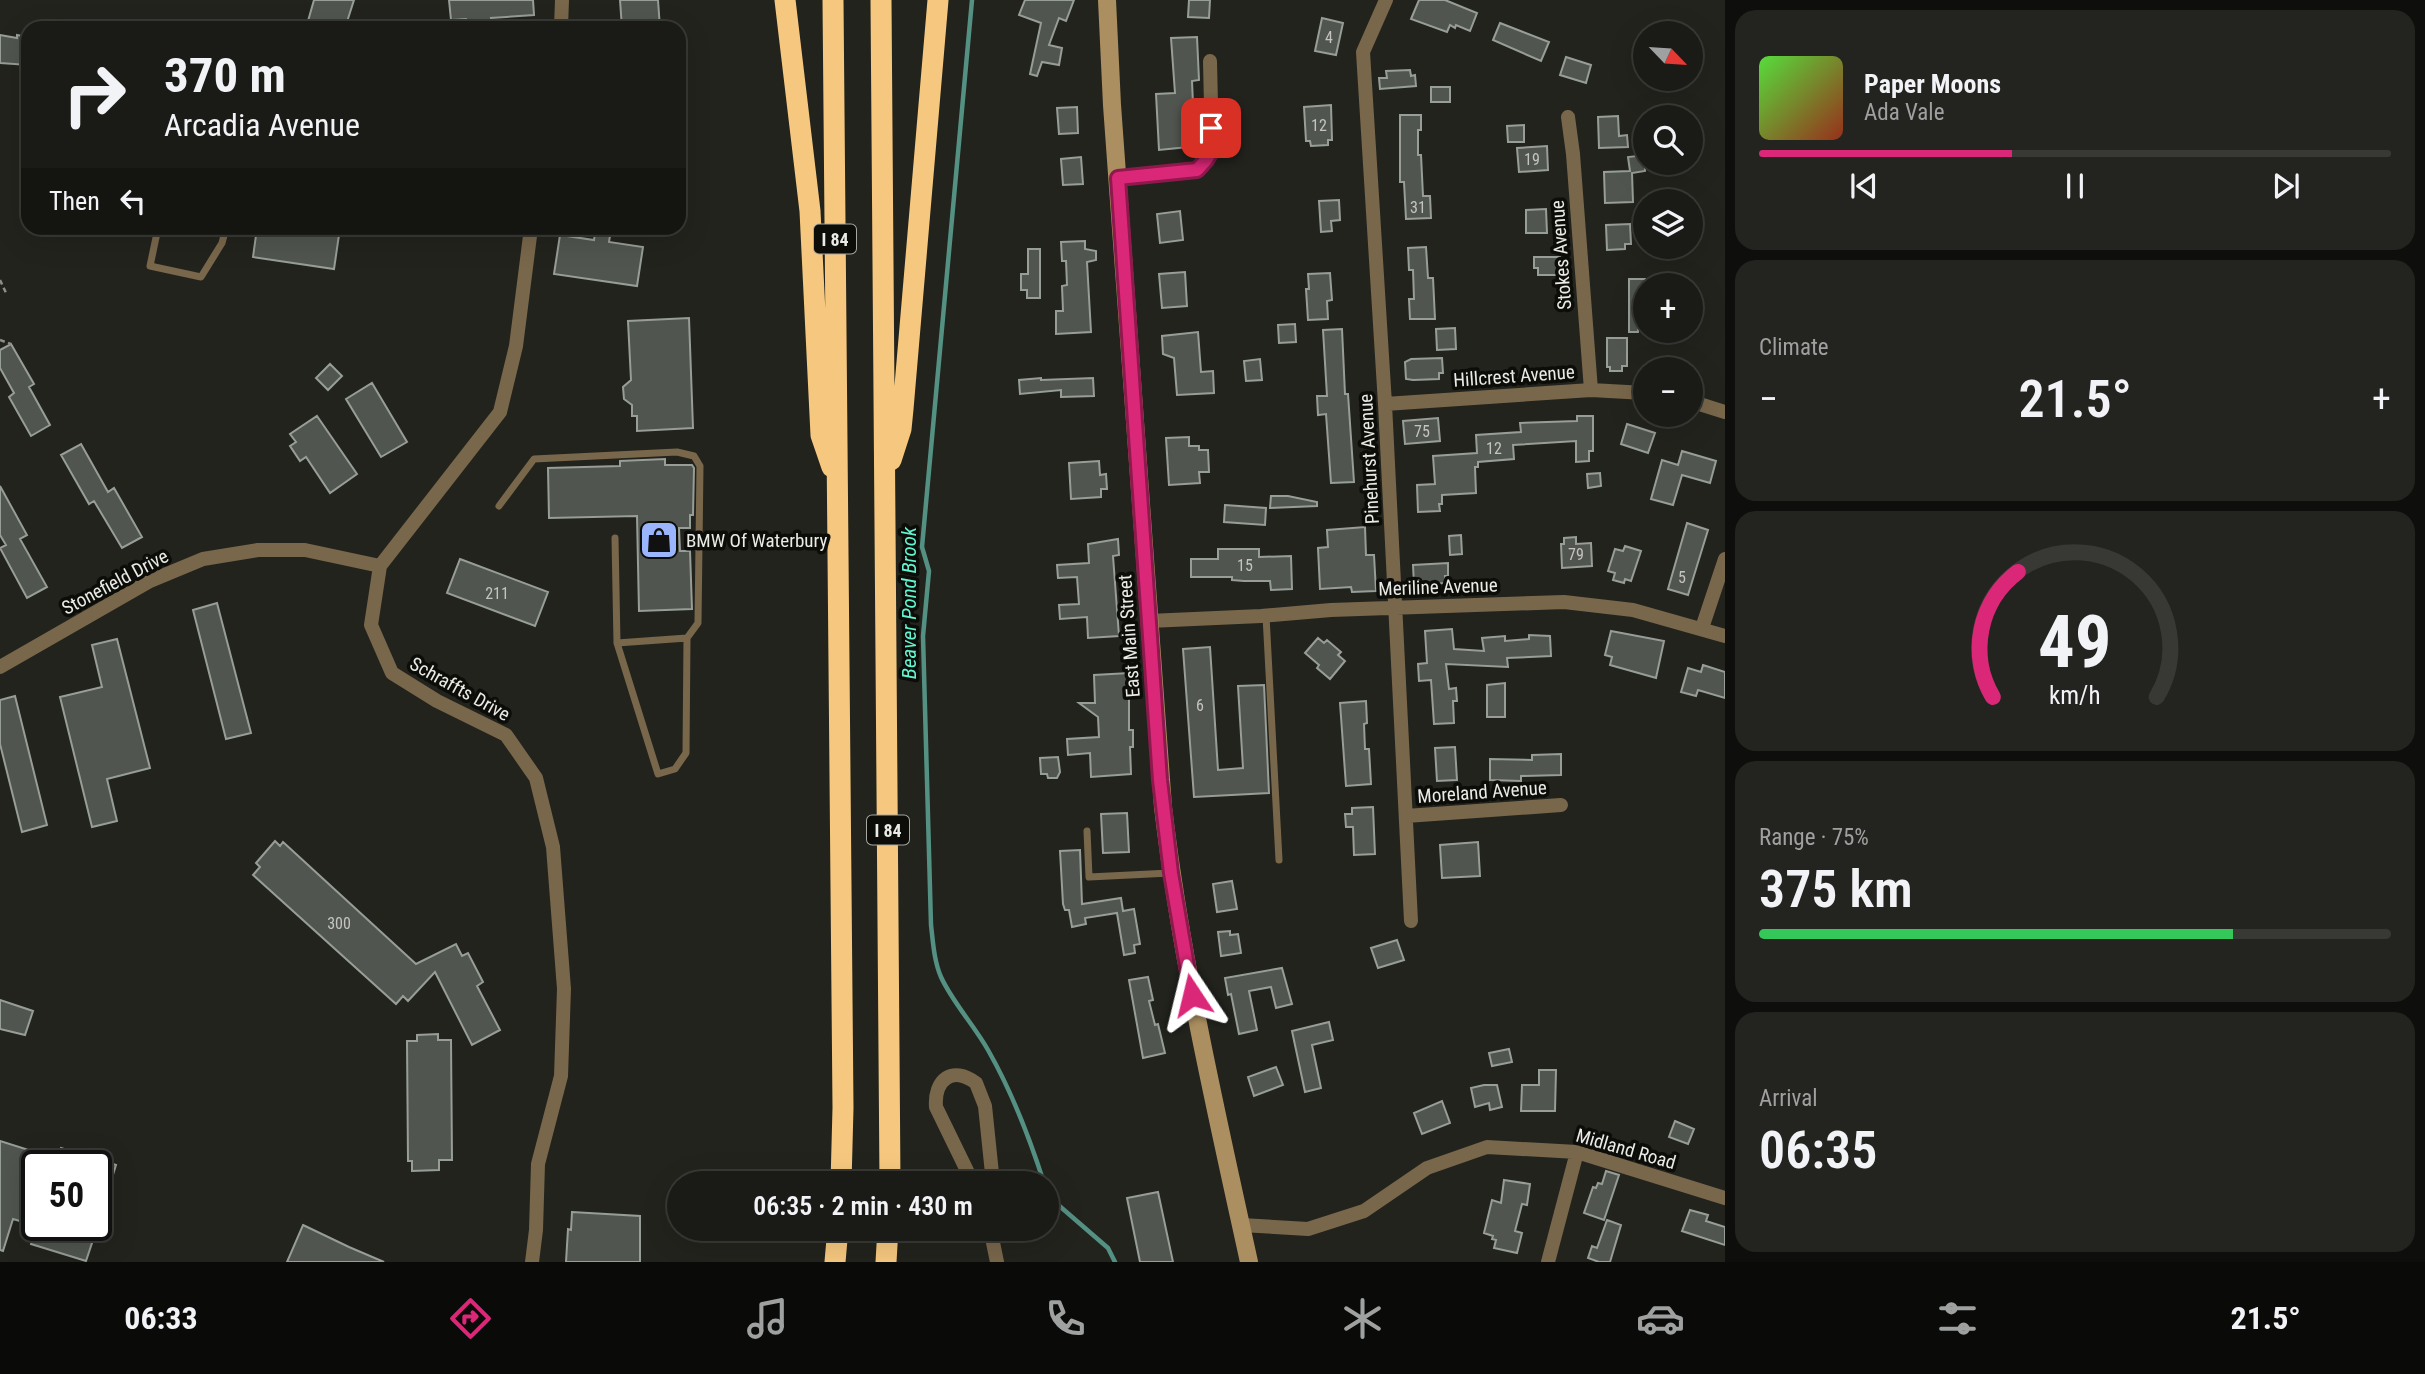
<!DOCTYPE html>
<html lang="en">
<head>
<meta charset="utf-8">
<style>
	body { margin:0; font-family:"Roboto Condensed",sans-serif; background:#23231f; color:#f1f3f6; height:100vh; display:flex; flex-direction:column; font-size:26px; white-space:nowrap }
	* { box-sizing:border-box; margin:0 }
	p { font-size:23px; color:#9fa1a1 }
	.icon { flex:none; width:38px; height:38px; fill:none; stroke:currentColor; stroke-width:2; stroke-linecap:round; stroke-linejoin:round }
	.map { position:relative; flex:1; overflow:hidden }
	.details { display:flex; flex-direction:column; gap:10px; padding:10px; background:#0e0e0c; width:700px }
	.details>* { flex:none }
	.banner { position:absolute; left:21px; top:21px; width:665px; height:214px; border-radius:21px; box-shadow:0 7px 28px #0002,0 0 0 2px #383835; background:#1a1a16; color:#f1f3f6; overflow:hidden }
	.needle { width:46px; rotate:115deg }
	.controls { position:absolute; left:1633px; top:21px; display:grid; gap:14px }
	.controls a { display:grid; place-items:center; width:70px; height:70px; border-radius:50%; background:#1a1a16; box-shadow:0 7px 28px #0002,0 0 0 2px #383835; font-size:35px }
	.speed { position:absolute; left:21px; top:1150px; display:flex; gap:14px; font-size:35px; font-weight:700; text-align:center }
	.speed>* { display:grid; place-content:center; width:91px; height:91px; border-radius:50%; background:#1a1a16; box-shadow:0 7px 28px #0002,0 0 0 2px #383835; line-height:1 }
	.speed .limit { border:4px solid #111; border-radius:10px; background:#fff; color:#111 }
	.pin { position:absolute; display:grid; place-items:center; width:60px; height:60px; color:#fff; margin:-30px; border-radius:14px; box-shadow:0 4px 10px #0006 }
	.me { position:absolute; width:77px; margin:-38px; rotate:350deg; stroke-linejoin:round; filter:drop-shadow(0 0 5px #0008) }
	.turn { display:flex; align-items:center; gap:24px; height:147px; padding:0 28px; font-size:32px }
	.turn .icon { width:91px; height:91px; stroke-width:2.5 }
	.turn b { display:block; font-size:49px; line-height:60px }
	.then { display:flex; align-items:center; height:66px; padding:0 28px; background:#0003; gap:14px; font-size:26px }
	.big { font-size:52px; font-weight:600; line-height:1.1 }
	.details .widget { flex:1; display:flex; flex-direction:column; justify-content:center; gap:10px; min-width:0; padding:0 24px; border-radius:21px; background:#23231f }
	.details .dial { align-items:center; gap:0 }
	.dial svg { height:182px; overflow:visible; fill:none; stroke:#383835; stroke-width:7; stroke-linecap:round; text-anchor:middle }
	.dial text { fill:#f1f3f6; stroke:none }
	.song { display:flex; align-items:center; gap:21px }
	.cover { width:84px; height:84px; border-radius:10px; background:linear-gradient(135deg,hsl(110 70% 55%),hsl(10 70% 35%)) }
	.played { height:7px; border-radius:4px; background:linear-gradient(90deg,#db2777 40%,#383835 40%) }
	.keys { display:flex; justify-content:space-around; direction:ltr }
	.heat { display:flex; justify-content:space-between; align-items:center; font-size:38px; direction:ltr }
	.charge { height:10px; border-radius:5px; background:linear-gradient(90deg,#34c759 75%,#383835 0) }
	.trip { position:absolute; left:667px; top:1171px; width:392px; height:70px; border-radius:35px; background:#1a1a16; box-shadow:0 7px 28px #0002,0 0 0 2px #383835; font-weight:600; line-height:70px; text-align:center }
	.dock { display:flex; height:112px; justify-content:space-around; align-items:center; background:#0a0a09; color:#9fa1a1 }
	.dock .icon { width:49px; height:49px }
	.dock .current { color:#db2777 }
	.dock b { font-size:32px; color:#f1f3f6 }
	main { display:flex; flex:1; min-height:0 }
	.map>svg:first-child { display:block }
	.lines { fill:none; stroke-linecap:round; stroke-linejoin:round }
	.stream { stroke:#549183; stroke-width:4.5 }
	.building { fill:#50554f; stroke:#979d97; stroke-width:2 }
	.path { stroke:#8d8e89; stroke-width:2.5; stroke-dasharray:5 3.5; stroke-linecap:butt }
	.lane { stroke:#79674b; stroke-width:7 }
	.street { stroke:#79674b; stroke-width:14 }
	.secondary { stroke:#ab8f60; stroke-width:18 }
	.highway { stroke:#f6c87f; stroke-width:21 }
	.route-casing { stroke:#8e194d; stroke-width:18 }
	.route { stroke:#db2777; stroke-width:12 }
	.labels { text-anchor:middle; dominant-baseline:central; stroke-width:7; stroke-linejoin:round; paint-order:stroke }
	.number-label { font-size:16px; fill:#c4c5c0 }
	.shield { fill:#0c0c09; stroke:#a7a7a4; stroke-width:2 }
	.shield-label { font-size:18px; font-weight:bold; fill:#eaeae6 }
	.street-label { font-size:19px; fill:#eaeae6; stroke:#0c0c09 }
	.poi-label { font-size:19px; fill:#eaeae6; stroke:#0c0c09; text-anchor:start }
	.water-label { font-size:21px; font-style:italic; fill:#62f3cf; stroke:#0c0c09 }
</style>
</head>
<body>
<main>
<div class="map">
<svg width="1725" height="1262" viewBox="0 0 1725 1262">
	<rect width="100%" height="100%" fill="#22231d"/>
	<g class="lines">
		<!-- stream -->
		<path class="stream" d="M972,0L922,547L929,571L923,636L931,925C933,942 934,961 941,977C953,1003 974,1025 988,1050C1012,1092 1029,1136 1044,1183
			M1046,1189L1056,1203L1108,1248L1115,1262"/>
	</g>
	<!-- building -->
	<path class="building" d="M314,0H354L345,28H306Z
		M449,0H533L534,15L491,18L492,23L467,25L466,19L451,20Z
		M620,0H658L660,28H622Z
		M1025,0H1074L1066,21L1059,18L1049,45L1062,48L1059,65L1042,62L1037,76L1030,74L1041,23L1019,15Z
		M1189,0H1210L1209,18L1188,17Z
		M1419,0H1445L1477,13L1470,31L1456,25L1455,28L1450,25L1447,32L1411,19Z
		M1322,18L1343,23L1336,55L1315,51Z
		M1500,23L1549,42L1541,61L1493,40Z
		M0,35L17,38V35L28,37V65L0,63Z
		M1197,37L1199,80L1192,81L1193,104L1188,105L1189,111H1186L1188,147L1159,150L1156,94L1175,93L1171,38Z
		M1566,57L1591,65L1586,83L1560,75Z
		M1410,70L1411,76L1415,75L1416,86L1380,89L1379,78H1387L1386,71Z
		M1431,87H1450V102H1431Z
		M1331,105L1332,140H1328V145L1311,146L1310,141H1306L1304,107Z
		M1077,107L1078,133L1059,134L1057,108Z
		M1400,115H1421V130H1418V155H1421L1423,196H1430L1431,218L1406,219L1404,182H1400Z
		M1618,116L1619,136L1627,135L1628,147L1599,148L1598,117Z
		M1524,125V142H1508L1507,126Z
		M1547,146L1548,170L1519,172L1517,148Z
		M1645,155V171L1632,173L1633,202L1605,203L1604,172L1630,171L1628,157Z
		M1081,157L1083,184L1063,185L1061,159Z
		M1339,200L1340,220L1331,221L1332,231L1321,232L1319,201Z
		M1546,209L1547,233H1526V210Z
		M1180,211L1183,240L1160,243L1157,214Z
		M1630,224L1631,244H1625V249L1607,250L1606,225Z
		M257,228H340L334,269L253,257Z
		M595,233L610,236L609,242L643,247L637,286L554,274L560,235L594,240Z
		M1085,241V249L1096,251V260L1087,262L1091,332L1056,334V311H1063L1062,286L1067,285L1066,261H1062L1061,242Z
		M1426,247L1428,278H1433L1435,319H1410L1409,299H1414L1413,270H1409L1408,248Z
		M1028,249H1040V298H1027V290H1021V274H1028Z
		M1534,257H1560V275H1538V268H1534Z
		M1185,272L1187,306L1162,308L1159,274Z
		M1330,273L1332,300L1327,301L1328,319L1308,320L1306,289H1309L1308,274Z
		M1629,279H1645V302H1641L1640,305L1638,332H1629Z
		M689,318L693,428L637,431V416H632V405L624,399L623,387L631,380L628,321Z
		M1295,324L1296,342L1279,343L1278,325Z
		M1455,328L1456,349L1437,350L1436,329Z
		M1342,329L1345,394H1348L1354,482L1331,483L1326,414L1318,415L1317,396H1327L1323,330Z
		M1198,332L1201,372L1213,371L1214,393L1177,395L1174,358L1163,354L1162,336Z
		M1607,338H1627V366H1622V371H1610V367H1607Z
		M11,344L34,384L29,387L50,425L31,436L9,397L14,393L0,368V350Z
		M1442,358L1443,373H1439V379L1413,380L1406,379L1405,362L1411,359Z
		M1260,359L1262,380L1246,381L1244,361Z
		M330,364L342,376L328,390L316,378Z
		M1041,378V380L1093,378L1094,396L1061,397V390L1020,394L1019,380Z
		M372,383L407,442L381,457L346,399Z
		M317,416L357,474L330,493L306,457L300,461L290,446L296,442L290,434Z
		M1577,416H1593V451H1589V461L1576,462V441L1513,445L1514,459L1478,462V467H1475L1476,493L1442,495V504H1439L1440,511L1418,512L1417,485L1435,484L1433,456L1477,453L1476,435L1521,432L1520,423L1577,421Z
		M1438,418L1440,441L1405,444L1403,421Z
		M1627,424L1655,433L1648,453L1621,444Z
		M1189,437V446H1199V450H1208L1209,472H1199L1200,483L1169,485L1166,438Z
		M81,444L108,492L114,488L142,537L122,548L94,501L89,504L61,455Z
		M1682,451L1716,461L1710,483L1682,475L1673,505L1651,499L1662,460L1678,465Z
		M665,459V465H692L694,468L693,515H690V528H679L680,551H690L692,609L639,611L637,516L549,518L548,468L620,466V461Z
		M1099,461L1100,475L1106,474L1107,489H1101V497L1071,499L1069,463Z
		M1600,473L1601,486L1588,488L1587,474Z
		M0,486L27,535L20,539L47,587L27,598L0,548L6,545L0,535Z
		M1271,496H1288L1317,502V506L1270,508Z
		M1225,505L1266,508L1265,525L1224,522Z
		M1687,523L1708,530L1688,595L1668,589Z
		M1365,527L1366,555H1374L1376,591L1352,592L1351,587L1320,589L1318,548L1328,547L1327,530Z
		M1461,535L1462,554L1450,555L1449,536Z
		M1576,537V544L1591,543L1592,566L1562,568L1561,544H1564V538Z
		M1118,539L1119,555L1113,556L1119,636L1088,638L1087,617L1060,619L1059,605L1079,604L1077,577L1058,578L1057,565L1089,563L1088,544Z
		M1625,546L1641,551L1631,581L1625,579L1624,583L1613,580L1615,573L1608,571L1615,549L1623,551Z
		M1218,549H1259V557L1291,556L1292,589L1271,590L1270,581H1244L1232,580V577H1191V559H1218Z
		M460,559L548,592L535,626L447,593Z
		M1448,563V576H1445V583L1414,585L1413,565Z
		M217,603L251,733L226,739L193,610Z
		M1452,629L1454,649L1484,651L1482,638L1505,636V641L1529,639V635L1550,636L1551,656L1507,658L1508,667L1446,664L1449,689L1456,688L1457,701H1453L1454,723L1434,724L1431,680L1419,681L1418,664L1427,663L1425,631Z
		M1611,631L1664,641L1656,678L1610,665L1612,657L1605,655Z
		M1318,638L1324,643L1327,640L1341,652L1338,655L1345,661L1330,679L1317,668L1319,665L1305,653Z
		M117,639L150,768L107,779L117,821L92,827L60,697L102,687L92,645Z
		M1210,647L1218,770L1243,768L1238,686L1264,685L1269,793L1194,797L1183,649Z
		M1703,665L1725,672V698L1698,690L1696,696L1681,692L1688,668L1701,672Z
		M1129,673V730H1133V747H1130L1131,774L1091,777L1090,753L1068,755L1067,739L1099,737L1098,717L1079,703H1095L1094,675Z
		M1505,683V717H1487V685Z
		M15,696L47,825L22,832L0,744V700Z
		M1366,701L1367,723L1364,724L1365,749H1369L1371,784L1346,786L1340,703Z
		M1455,747L1457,780L1437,781L1435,748Z
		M1561,754V775L1521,776V781L1490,780V759L1532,760V755Z
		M1058,757L1060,772L1057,778H1048L1047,774H1041L1040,758Z
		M1373,807L1375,854L1354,855L1353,827H1346L1345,814H1352V808Z
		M1127,813L1129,852L1103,853L1101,814Z
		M275,841L280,846L283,842L416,964L456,944L462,956L468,953L483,982L477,986L500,1030L472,1045L435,972L408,1001L403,996L396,1004L253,875L260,867L256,863Z
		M1478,842L1480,876L1442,878L1440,845Z
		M1080,850L1082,904L1121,898L1123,911L1134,909L1140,944L1134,945L1135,953L1124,955L1117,913L1085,918L1086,924L1072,927L1069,910H1065L1063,904L1060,851Z
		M1232,881L1237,909L1217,912L1213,884Z
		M1230,931V935L1238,934L1241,953L1221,956L1218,932Z
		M1397,940L1404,960L1378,968L1371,948Z
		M1282,968L1292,1004L1276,1008L1271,987L1249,991L1257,1030L1239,1034L1231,994L1228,995L1225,978Z
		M1148,977L1153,1000L1149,1001L1155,1025L1158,1024L1165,1053L1143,1058L1129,980Z
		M0,1000L33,1011L25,1035L0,1029Z
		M1329,1022L1333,1040L1312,1045L1321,1088L1305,1092L1292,1031Z
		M438,1034V1040H451L452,1160H439V1170L412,1171V1161H408L407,1041H417V1035Z
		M1509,1049L1512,1062L1492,1066L1489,1053Z
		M1276,1067L1283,1085L1254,1096L1248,1077Z
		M1539,1070H1556L1555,1111H1521L1522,1085H1539Z
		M1484,1085H1497L1502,1107L1490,1110L1489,1103L1475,1107L1471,1088Z
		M1442,1101L1450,1123L1422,1134L1414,1113Z
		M1675,1121L1694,1129L1688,1144L1669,1137Z
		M0,1141L57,1159L61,1148L116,1165L99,1220H96V1166H37V1226L98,1225L86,1261L31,1244L37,1226L13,1219L3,1251L0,1250Z
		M1606,1171L1619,1175L1604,1220L1584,1213L1593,1187L1596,1188L1598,1183L1602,1184Z
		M1504,1180L1530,1184L1527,1205L1522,1204L1515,1231L1522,1233L1517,1253L1494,1248L1496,1240L1492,1239L1493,1236L1484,1233L1492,1200L1501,1203Z
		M1158,1192L1173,1262H1140L1127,1198Z
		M1690,1210L1708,1215L1706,1221L1725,1227V1245L1682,1231Z
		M572,1212L640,1216V1262H566L568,1229L571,1230Z
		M1607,1220L1621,1225L1610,1262H1599L1588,1258L1592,1246L1597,1248Z
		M303,1225L349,1247L384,1262H287Z"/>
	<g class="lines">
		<!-- path -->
		<path class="path" d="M0,280L7,295
			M0,340L11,344"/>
		<!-- lane -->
		<path class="lane" d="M158,228L150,266L201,277L222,243L226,228
			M499,506L534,459L677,452L694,456L700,466L698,623L687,638
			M615,538L617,643L687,638L686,753L675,769L658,774L617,643
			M1266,616L1279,860
			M1087,831L1089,877L1170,873"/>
		<!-- street -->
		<path class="street" d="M1386,0L1363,52L1385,404L1411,921
			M561,28L562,0
			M1568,117L1573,154L1591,390
			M1117,178L1197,170L1206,160L1212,150L1210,61
			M531,228L516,346L500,412L380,566L371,625L392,673L437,701L506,735L536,778L553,847L564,989L561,1076L538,1164L536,1230L532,1262
			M1690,401L1725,412
			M1385,404L1591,390L1645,393
			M1149,621L1261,616L1331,610L1564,602L1633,610L1725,636
			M1702,628L1725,559
			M0,667L150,581L203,559L258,550H305L380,566
			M1406,816L1561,805
			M973,1183L936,1107C934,1080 952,1065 976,1083L985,1106L993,1183
			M1241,1225L1308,1229L1364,1211L1427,1168L1487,1147L1577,1152L1725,1198
			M990,1228L997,1262
			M1548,1262L1577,1152"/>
		<!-- secondary -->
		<path class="secondary" d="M1107,0L1112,105L1163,807C1181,960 1216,1111 1249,1262"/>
		<!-- highway -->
		<path class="highway" d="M785,0L810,211L821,435L832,467
			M833,0L843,1108L841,1183
			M881,0L890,1183
			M891,460L901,429L903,409L938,0
			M835,1262L838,1228
			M886,1262L888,1228"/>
	</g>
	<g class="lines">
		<defs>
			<path id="route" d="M1192,995L1171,873L1160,780L1118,178L1197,170L1206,160L1212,150L1211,128"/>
		</defs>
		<!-- route casing -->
		<use href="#route" class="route-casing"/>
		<!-- route -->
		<use href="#route" class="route"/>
	</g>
	<!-- icons -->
	<defs>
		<symbol id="shop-square" viewBox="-11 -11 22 22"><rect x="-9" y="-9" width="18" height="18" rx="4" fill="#9bb5fd" stroke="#0c0c09"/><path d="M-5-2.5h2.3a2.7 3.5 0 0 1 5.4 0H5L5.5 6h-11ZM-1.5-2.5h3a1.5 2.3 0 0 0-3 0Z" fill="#111"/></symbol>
	</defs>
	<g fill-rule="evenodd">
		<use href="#shop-square" x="637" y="518" width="44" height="44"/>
	</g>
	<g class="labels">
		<!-- number labels -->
		<g class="number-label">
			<text x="1329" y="37">4</text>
			<text x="1319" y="125">12</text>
			<text x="1532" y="159">19</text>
			<text x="1418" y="207">31</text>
			<text x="1422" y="431">75</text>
			<text x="1494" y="448">12</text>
			<text x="1576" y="554">79</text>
			<text x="1245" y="565">15</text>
			<text x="1682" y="577">5</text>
			<text x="497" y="593">211</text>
			<text x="1200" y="705">6</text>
			<text x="339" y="923">300</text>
		</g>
		<!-- shield labels -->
		<g class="shield">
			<rect x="814" y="224.5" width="42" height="29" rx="5"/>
			<rect x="867" y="815.5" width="42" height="29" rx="5"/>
		</g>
		<g class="shield-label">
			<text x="835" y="239">I 84</text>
			<text x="888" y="830">I 84</text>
		</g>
		<!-- street labels -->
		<g class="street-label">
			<text transform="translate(1561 255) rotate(-94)">Stokes Avenue</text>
			<text transform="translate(1514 376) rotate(-4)">Hillcrest Avenue</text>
			<text transform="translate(1369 459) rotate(-93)">Pinehurst Avenue</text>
			<text transform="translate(115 582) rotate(-28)">Stonefield Drive</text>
			<text transform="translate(1438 587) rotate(-2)">Meriline Avenue</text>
			<text transform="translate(1129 636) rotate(-94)">East Main Street</text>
			<text transform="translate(460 689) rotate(29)">Schraffts Drive</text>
			<text transform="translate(1482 792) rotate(-4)">Moreland Avenue</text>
			<text transform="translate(1626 1149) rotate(16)">Midland Road</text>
		</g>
		<!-- poi labels -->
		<g class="poi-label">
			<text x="686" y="540">BMW Of Waterbury</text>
		</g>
		<!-- water labels -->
		<g class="water-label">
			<text transform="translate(909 603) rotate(-90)">Beaver Pond Brook</text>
		</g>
	</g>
</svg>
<div class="controls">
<a><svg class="needle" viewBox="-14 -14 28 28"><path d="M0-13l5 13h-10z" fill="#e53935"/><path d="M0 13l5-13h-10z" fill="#9fa1a1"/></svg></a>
<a><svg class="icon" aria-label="search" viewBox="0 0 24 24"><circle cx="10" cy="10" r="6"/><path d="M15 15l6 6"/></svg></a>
<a><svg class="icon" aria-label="layers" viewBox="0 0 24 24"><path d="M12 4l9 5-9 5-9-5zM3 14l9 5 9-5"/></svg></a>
<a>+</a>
<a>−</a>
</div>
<div class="speed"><div class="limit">50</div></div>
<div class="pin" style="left:1211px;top:128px;background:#d93025"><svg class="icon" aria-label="arrive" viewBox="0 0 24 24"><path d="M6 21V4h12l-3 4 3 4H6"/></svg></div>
<svg class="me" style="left:1192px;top:995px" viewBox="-20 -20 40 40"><path d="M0-17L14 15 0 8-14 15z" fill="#db2777" stroke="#fff" stroke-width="4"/></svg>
<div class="trip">06:35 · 2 min · 430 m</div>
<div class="banner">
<div class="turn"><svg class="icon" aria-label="right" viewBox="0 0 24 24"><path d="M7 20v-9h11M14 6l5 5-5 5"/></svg><div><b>370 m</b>Arcadia Avenue</div></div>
<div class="then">Then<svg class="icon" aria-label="left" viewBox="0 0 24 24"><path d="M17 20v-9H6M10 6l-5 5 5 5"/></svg></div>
</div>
</div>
<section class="details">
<div class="widget">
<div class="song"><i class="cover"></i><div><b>Paper Moons</b><p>Ada Vale</p></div></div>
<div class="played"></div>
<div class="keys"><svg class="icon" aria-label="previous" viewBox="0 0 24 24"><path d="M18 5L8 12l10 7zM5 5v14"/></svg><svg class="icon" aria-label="pause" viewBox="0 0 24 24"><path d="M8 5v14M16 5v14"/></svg><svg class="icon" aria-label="next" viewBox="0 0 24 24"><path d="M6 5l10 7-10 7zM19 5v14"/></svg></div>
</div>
<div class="widget"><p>Climate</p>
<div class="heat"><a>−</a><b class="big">21.5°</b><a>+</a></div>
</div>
<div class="widget dial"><svg viewBox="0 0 100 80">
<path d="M14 69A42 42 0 1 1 86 69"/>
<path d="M14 69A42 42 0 0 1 25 14" stroke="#db2777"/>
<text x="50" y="56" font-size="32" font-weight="700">49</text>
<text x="50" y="72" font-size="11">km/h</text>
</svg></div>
<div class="widget"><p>Range · 75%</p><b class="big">375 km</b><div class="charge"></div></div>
<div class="widget"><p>Arrival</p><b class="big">06:35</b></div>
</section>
</main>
<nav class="dock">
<b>06:33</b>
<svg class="icon current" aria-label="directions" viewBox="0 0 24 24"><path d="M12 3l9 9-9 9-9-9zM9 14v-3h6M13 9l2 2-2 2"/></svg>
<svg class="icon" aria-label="music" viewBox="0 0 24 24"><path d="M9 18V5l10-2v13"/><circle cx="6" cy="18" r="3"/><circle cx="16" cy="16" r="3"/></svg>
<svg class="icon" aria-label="phone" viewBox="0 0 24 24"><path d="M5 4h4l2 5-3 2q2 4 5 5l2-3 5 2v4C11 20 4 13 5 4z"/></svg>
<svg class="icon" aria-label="climate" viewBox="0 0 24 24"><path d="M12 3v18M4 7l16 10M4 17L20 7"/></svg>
<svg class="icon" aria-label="car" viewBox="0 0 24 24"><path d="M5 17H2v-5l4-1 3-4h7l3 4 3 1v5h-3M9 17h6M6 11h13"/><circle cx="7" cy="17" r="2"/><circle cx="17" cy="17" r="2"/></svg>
<svg class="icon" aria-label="filters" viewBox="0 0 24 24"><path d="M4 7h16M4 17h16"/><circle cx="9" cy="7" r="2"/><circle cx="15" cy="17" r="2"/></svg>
<b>21.5°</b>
</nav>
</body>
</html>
